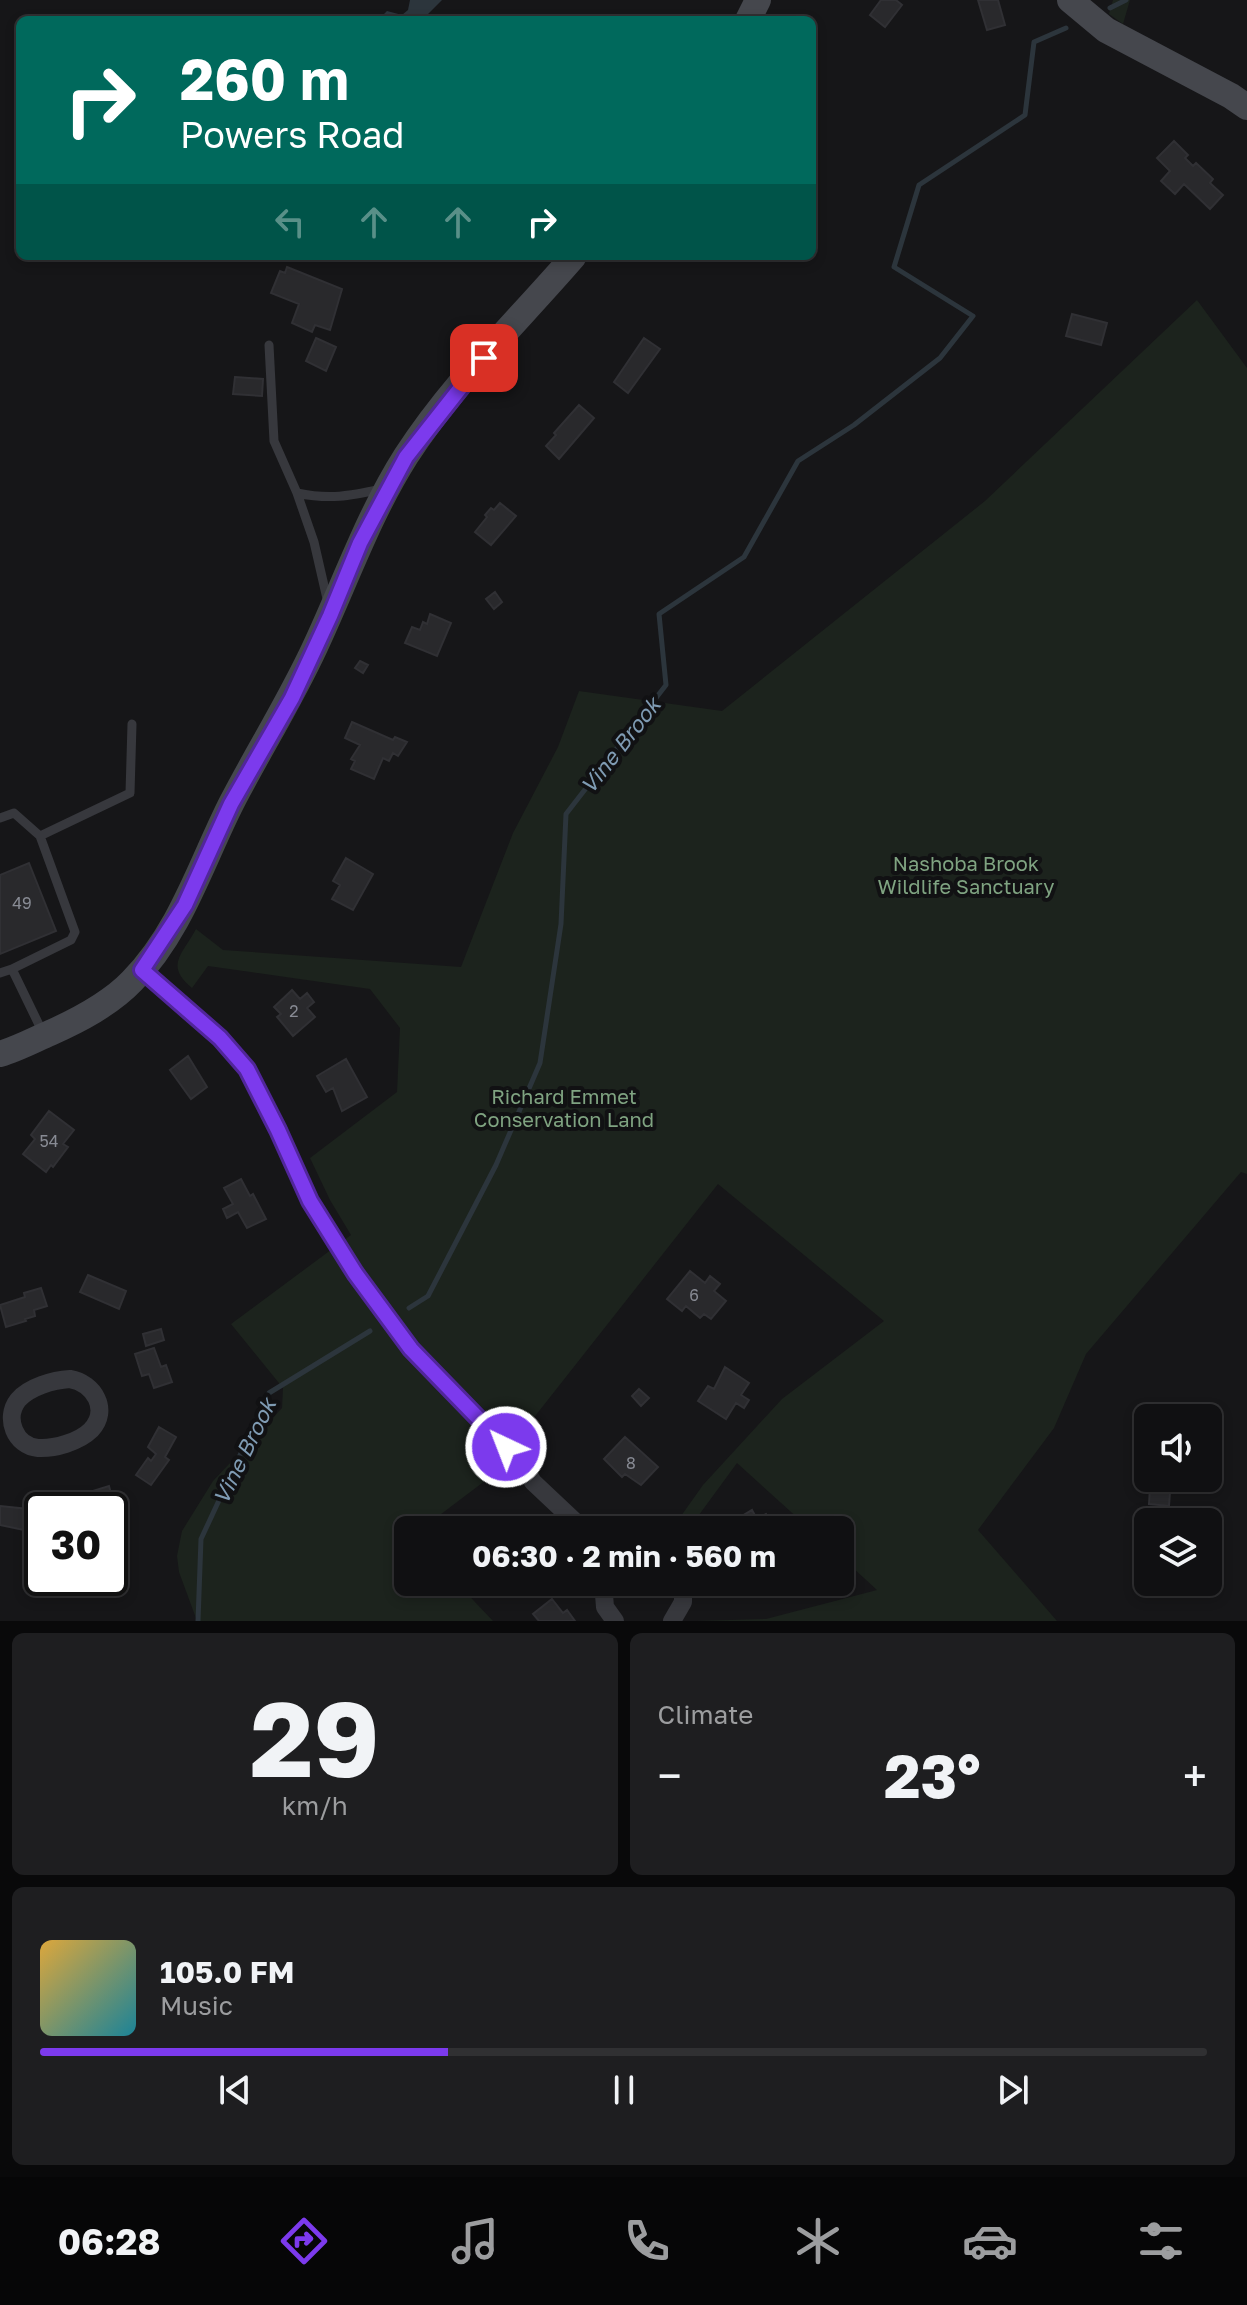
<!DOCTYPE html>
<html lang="en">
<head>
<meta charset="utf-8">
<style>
	body { margin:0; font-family:"Golos Text",sans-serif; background:#1e1e20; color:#f1f3f6; height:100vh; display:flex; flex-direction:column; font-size:30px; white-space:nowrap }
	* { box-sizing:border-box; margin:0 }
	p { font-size:26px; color:#9c9d9f }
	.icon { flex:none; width:44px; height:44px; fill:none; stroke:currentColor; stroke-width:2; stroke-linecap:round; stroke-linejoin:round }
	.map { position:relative; height:1621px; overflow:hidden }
	.details { display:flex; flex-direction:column; gap:12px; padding:12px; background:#09090a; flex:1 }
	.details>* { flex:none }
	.hud { position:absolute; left:16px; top:16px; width:800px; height:244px; border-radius:12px; box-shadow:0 4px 12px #0003,0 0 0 2px #303032; background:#00695c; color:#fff; overflow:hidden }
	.controls { position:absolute; left:1134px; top:1404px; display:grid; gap:16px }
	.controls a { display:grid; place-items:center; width:88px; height:88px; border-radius:12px; background:#101012; box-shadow:0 4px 12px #0003,0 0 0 2px #303032; font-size:40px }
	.speed { position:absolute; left:24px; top:1492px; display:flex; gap:16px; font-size:40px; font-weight:700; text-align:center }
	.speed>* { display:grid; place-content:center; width:104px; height:104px; border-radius:50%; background:#101012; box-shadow:0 4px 12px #0003,0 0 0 2px #303032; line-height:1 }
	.speed .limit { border:4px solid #111; border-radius:12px; background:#fff; color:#111 }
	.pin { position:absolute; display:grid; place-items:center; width:68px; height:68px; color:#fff; margin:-34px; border-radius:16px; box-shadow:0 4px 12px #0006 }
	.me { position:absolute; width:88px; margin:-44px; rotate:317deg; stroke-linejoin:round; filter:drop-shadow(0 0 6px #0008) }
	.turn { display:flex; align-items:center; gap:28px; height:168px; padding:0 32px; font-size:36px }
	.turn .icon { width:104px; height:104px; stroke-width:2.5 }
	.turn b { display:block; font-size:56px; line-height:68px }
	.lanes { display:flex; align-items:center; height:76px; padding:0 32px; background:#0003; justify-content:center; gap:40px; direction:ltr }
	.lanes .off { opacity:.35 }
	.big { font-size:60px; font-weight:700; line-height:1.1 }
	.details .card { flex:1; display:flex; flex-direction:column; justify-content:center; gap:12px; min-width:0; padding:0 28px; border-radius:12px; background:#1e1e20 }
	.details .dial { align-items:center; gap:0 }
	.dial b { font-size:104px; line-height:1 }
	.song { display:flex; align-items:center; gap:24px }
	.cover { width:96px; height:96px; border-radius:12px; background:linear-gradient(135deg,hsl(40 70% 55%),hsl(190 70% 35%)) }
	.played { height:8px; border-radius:4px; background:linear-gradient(90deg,#7c3aed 35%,#303032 35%) }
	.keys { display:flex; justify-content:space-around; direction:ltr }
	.heat { display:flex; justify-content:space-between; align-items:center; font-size:44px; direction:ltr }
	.details .tiles { flex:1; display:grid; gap:12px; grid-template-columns:1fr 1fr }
	.card:last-child { grid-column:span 2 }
	.trip { position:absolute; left:394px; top:1516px; width:460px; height:80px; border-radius:12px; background:#101012; box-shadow:0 4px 12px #0003,0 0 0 2px #303032; font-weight:700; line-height:80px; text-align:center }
	.dock { display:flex; height:128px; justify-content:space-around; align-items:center; background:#060607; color:#9c9d9f }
	.dock .icon { width:56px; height:56px }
	.dock .active { color:#7c3aed }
	.dock b { font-size:36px; color:#f1f3f6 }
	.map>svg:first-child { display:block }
	.green { fill:#1c231d }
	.water { fill:#2c353c }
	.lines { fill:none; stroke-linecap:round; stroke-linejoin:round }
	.stream { stroke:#2c353c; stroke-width:5 }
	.building { fill:#29292c; stroke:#303034; stroke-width:2 }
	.service { stroke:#37383d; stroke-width:9 }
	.minor { stroke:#37383d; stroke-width:18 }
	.secondary { stroke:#45474d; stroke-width:26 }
	.route-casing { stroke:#51269a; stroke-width:20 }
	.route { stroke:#7c3aed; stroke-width:14 }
	.labels { text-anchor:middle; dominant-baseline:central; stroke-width:8; stroke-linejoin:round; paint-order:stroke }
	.number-label { font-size:16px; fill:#888b94 }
	.park-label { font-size:20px; fill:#7fa381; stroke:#111113 }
	.water-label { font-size:22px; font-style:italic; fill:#7f9bb3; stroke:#111113 }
</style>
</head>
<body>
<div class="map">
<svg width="1247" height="1621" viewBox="0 0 1247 1621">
	<rect width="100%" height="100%" fill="#161618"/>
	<!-- green -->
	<path class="green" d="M1113,0H1130L1123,24L1109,14Z
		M1197,300L1247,368V1174L1241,1172L1086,1354L1054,1428L978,1530L1057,1621H694L766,1619L877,1590L840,1556V1530H811L737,1463L688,1530H671L703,1485L782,1399L884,1321L718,1184L521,1434L502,1468L420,1530H408V1582H456L493,1621H197L179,1572L177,1556L182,1531L213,1481L282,1408L283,1388L231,1324L351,1235L330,1200L310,1158L397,1092L400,1028L370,989L208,966L192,988C164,965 183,954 196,929L223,950L461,967L513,833L558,747L579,691L722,711L985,501Z"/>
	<!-- water -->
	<path class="water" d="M410,0H442L428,14V20H378L387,11L402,15L408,10Z"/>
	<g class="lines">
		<!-- stream -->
		<path class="stream" d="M1110,8L1126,0
			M409,1308L428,1296L496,1165L540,1063L561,924L566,814L666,685L659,614L744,557L798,461L854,425L940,358L973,316L894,267L919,185L1025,115L1034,42L1066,28
			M198,1621L201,1539L269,1393L370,1331"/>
	</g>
	<!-- building -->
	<path class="building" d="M881,0H896L902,5L885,27L870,15Z
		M978,0H998L1005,25L987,30Z
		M1174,141L1188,155L1185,158L1193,166L1196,163L1213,179L1210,183L1223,195L1210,209L1184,184L1175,194L1161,181L1170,171L1157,158Z
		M287,267L342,289L330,330L315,325L312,332L292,323L299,304L271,293L280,271L285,273Z
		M1072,314L1107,323L1101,345L1066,336Z
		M316,338L336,347L326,371L306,361Z
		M644,338L660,349L628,393L614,382Z
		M235,377L263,379L262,396L233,394Z
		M579,405L594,418L559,459L546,446L556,435L554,433Z
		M500,503L516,516L491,545L475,532L487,517L485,515L491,508L494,510Z
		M495,592L502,602L494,609L486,599Z
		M430,614L451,623L437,656L405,643L412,627L420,630L423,622L427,624Z
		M360,661L368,665L363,673L355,668Z
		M352,722L393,740L395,737L407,742L398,756L393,753L389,761L383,758L374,779L351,769L355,761L351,759L360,745L345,738Z
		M346,858L373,874L353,910L332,899L340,885L333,881Z
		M29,863L56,931L0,954V875Z
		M292,990L300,999L307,993L314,1002L307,1008L315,1017L293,1036L277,1017L281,1014L274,1007Z
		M188,1056L207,1087L191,1099L170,1070Z
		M346,1059L367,1097L342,1111L333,1088L326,1092L317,1076Z
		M49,1111L74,1130L63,1144L68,1147L53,1167L51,1165L46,1172L23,1154L35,1139L31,1135Z
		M241,1179L250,1196L253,1194L266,1219L247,1228L238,1212L227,1218L223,1209L233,1204L224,1188Z
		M690,1271L705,1283L710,1276L720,1284L714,1291L726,1301L711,1319L704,1314L700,1318L686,1306L682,1311L667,1299Z
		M88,1275L126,1291L119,1309L80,1292Z
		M41,1288L47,1306L34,1310L35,1316L25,1319L26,1321L6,1327L0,1305L25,1297L24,1293Z
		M161,1329L164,1340L146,1346L143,1334Z
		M154,1348L161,1367L166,1365L172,1382L154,1388L149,1374L142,1376L135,1354Z
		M725,1367L749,1383L741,1395L749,1400L744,1408L736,1403L726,1419L698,1401L708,1386L714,1389Z
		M639,1389L649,1398L641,1406L632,1396Z
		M159,1427L176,1437L165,1457L169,1460L151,1485L136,1475L148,1458L151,1461L156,1454L148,1447Z
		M625,1437L658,1467L641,1485L625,1474L622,1477L604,1459Z
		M1148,1462V1478H1171L1169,1506L1149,1504L1150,1487H1146Z
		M109,1486L114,1505L98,1510H81L77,1496Z
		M0,1506L28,1509L27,1514L31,1515L29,1531L0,1525Z
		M752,1510L757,1519L766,1514L773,1525L766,1530H737L732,1522Z
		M552,1599L563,1613L567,1610L575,1621H539L533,1614Z"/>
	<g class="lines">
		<!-- service -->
		<path class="service" d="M269,345L274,441L297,493
			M328,603L314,542L297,493C330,500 349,496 382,489
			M0,818L14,813L40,836
			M0,973L12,969
			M43,1033L12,969L71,940L75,932L40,836L130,793L132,724"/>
		<!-- minor -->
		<path class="minor" d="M142,970L220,1038L247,1069L278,1130L310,1201L355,1273L411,1349L523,1465L533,1482L584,1530
			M70,1379C94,1383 110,1410 91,1430C79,1442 54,1449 38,1448C15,1446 4,1418 18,1400C29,1387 53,1380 70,1379Z
			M603,1582L605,1607L615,1621
			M672,1621L683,1602V1582"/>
		<!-- secondary -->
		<path class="secondary" d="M1070,0L1106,30L1231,96L1247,107
			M748,20L758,0
			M0,1054C17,1049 34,1040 50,1033C79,1020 110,1004 132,981C181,931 201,863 232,802C259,750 290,701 315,647C345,583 368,516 406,456C453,383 518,321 574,256"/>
	</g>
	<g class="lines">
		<defs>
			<path id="route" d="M484,358L406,457L360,543L330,616L292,698L231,804L185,905L142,970L220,1038L247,1069L278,1130L310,1201L355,1273L411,1349L506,1447"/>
		</defs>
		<!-- route casing -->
		<use href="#route" class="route-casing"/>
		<!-- route -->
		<use href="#route" class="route"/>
	</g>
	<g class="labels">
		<!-- number labels -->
		<g class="number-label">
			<text x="22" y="903">49</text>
			<text x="294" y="1011">2</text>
			<text x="49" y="1141">54</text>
			<text x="694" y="1295">6</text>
			<text x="631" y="1463">8</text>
		</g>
		<!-- park labels -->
		<g class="park-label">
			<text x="966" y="863">Nashoba Brook<tspan x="966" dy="23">Wildlife Sanctuary</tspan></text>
			<text x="564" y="1096">Richard Emmet<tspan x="564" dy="23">Conservation Land</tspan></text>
		</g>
		<!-- water labels -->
		<g class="water-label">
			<text transform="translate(620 745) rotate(-52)">Vine Brook</text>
			<text transform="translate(244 1451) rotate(-64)">Vine Brook</text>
		</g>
	</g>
</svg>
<div class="controls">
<a><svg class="icon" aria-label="sound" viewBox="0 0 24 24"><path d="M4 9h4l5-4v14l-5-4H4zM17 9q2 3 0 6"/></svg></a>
<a><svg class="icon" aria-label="layers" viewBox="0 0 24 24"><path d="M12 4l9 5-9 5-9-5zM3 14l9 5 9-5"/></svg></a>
</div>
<div class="speed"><div class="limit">30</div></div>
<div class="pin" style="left:484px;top:358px;background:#d93025"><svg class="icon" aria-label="arrive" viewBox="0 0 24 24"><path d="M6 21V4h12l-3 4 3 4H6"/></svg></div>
<svg class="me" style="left:506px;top:1447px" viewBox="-20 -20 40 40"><circle r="17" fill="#7c3aed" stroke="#fff" stroke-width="3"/><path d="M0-11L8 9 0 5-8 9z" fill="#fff"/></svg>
<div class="trip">06:30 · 2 min · 560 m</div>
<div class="hud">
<div class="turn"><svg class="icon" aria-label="right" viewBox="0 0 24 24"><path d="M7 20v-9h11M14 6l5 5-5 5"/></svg><div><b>260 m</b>Powers Road</div></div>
<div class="lanes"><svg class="icon off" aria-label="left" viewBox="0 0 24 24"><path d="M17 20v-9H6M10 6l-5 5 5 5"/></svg><svg class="icon off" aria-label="ahead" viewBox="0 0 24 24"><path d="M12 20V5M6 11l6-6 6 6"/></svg><svg class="icon off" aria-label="ahead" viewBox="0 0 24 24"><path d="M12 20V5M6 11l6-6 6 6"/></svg><svg class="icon" aria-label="right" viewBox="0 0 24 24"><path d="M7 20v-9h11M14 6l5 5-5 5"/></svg></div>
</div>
</div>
<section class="details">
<div class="tiles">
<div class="card dial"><b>29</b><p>km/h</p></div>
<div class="card"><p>Climate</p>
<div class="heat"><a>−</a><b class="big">23°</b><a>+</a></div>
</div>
<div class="card">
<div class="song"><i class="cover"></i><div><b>105.0 FM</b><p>Music</p></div></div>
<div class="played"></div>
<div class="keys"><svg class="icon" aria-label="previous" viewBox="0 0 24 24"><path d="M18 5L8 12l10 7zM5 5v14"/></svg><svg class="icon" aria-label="pause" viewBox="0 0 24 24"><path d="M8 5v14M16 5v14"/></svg><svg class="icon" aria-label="next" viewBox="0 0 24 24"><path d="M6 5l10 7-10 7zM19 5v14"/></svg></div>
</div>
</div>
</section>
<nav class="dock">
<b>06:28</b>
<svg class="icon active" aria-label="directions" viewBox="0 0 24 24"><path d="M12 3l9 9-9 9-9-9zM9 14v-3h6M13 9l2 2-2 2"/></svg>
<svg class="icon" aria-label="music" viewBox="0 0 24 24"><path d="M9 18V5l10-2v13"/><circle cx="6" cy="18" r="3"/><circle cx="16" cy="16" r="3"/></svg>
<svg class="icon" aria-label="phone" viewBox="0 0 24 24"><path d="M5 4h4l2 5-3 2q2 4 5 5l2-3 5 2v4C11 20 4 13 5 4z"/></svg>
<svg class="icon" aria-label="climate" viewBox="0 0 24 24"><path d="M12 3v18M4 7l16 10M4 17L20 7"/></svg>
<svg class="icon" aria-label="car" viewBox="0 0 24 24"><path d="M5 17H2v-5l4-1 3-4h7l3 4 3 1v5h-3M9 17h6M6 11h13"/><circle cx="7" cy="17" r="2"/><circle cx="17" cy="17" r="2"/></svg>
<svg class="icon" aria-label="filters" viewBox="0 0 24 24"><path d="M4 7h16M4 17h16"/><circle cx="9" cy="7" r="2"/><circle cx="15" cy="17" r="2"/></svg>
</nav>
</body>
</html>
